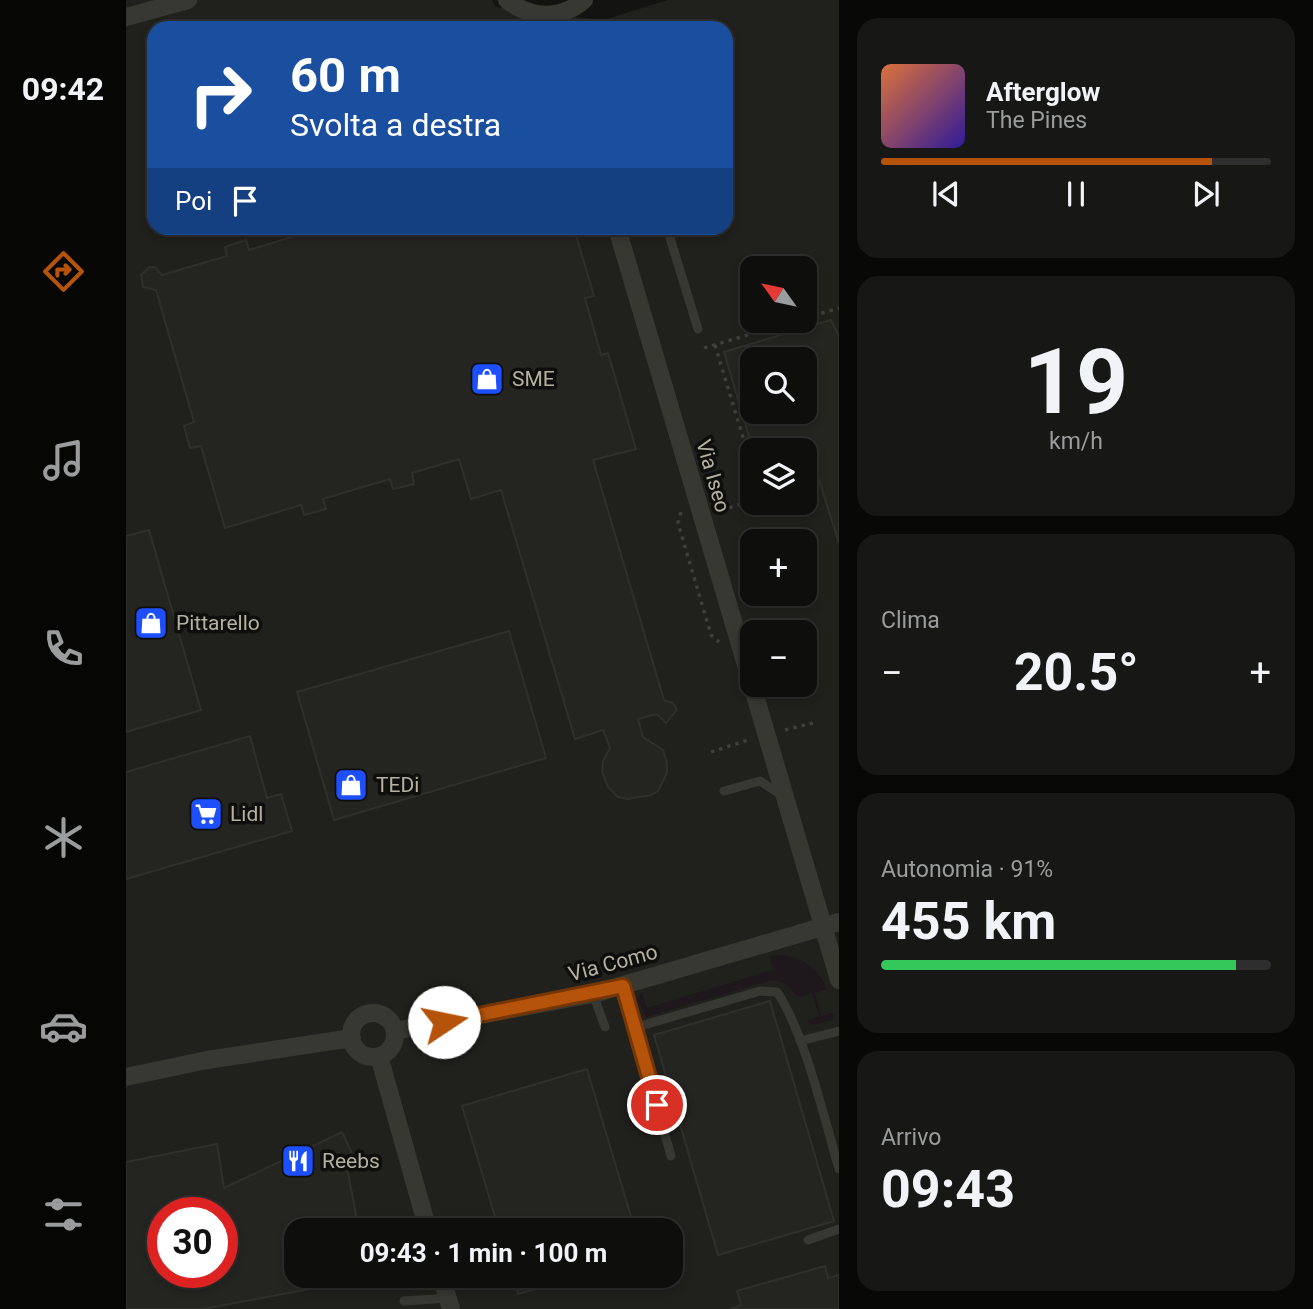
<!DOCTYPE html>
<html lang="it">
<head>
<meta charset="utf-8">
<style>
	body { margin:0; font-family:Roboto,sans-serif; background:#171716; color:#f1f3f6; height:100vh; display:flex; flex-direction:column; font-size:26px; white-space:nowrap }
	* { box-sizing:border-box; margin:0 }
	p { font-size:23px; color:#9b9c9d }
	.icon { flex:none; width:38px; height:38px; fill:none; stroke:currentColor; stroke-width:2; stroke-linecap:round; stroke-linejoin:round }
	.map { position:relative; flex:1; overflow:hidden }
	.side { display:flex; flex-direction:column; gap:18px; padding:18px; background:#080807; width:474px }
	.side>* { flex:none }
	.banner { position:absolute; left:21px; top:21px; width:586px; height:214px; border-radius:21px; box-shadow:0 4px 10px #0003,0 0 0 2px #2e2e2e; background:#1a4fa0; color:#fff; overflow:hidden }
	.needle { width:46px; rotate:303deg }
	.controls { position:absolute; left:614px; top:256px; display:grid; gap:14px }
	.controls a { display:grid; place-items:center; width:77px; height:77px; border-radius:14px; background:#0e0e0d; box-shadow:0 4px 10px #0003,0 0 0 2px #2e2e2e; font-size:35px }
	.speed { position:absolute; left:21px; top:1197px; display:flex; gap:14px; font-size:35px; font-weight:700; text-align:center }
	.speed>* { display:grid; place-content:center; width:91px; height:91px; border-radius:50%; background:#0e0e0d; box-shadow:0 4px 10px #0003,0 0 0 2px #2e2e2e; line-height:1 }
	.speed .limit { border:10px solid #d22; background:#fff; color:#111 }
	.pin { position:absolute; display:grid; place-items:center; width:60px; height:60px; color:#fff; margin:-30px; border:4px solid #fff; border-radius:50%; box-shadow:0 2px 7px #0007 }
	.me { position:absolute; width:77px; margin:-38px; rotate:79deg; stroke-linejoin:round; filter:drop-shadow(0 0 5px #0008) }
	.turn { display:flex; align-items:center; gap:24px; height:147px; padding:0 28px; font-size:32px }
	.turn .icon { width:91px; height:91px; stroke-width:2.5 }
	.turn b { display:block; font-size:49px; line-height:60px }
	.then { display:flex; align-items:center; height:66px; padding:0 28px; background:#0003; gap:14px; font-size:26px }
	.big { font-size:52px; font-weight:700; line-height:1.1 }
	.side .tile { flex:1; display:flex; flex-direction:column; justify-content:center; gap:10px; min-width:0; padding:0 24px; border-radius:21px; background:#171716 }
	.side .dial { align-items:center; gap:0 }
	.dial b { font-size:91px; line-height:1 }
	.song { display:flex; align-items:center; gap:21px }
	.cover { width:84px; height:84px; border-radius:10px; background:linear-gradient(135deg,hsl(20 70% 55%),hsl(250 70% 35%)) }
	.played { height:7px; border-radius:4px; background:linear-gradient(90deg,#b45309 85%,#2e2e2e 85%) }
	.keys { display:flex; justify-content:space-around; direction:ltr }
	.heat { display:flex; justify-content:space-between; align-items:center; font-size:38px; direction:ltr }
	.charge { height:10px; border-radius:5px; background:linear-gradient(90deg,#34c759 91%,#2e2e2e 0) }
	.trip { position:absolute; left:158px; top:1218px; width:399px; height:70px; border-radius:21px; background:#0e0e0d; box-shadow:0 4px 10px #0003,0 0 0 2px #2e2e2e; font-weight:700; line-height:70px; text-align:center }
	main { display:flex; flex:1; min-height:0 }
	.dock { display:flex; flex-direction:column; width:126px; justify-content:space-around; align-items:center; background:#060605; color:#9b9c9d }
	.dock .icon { width:49px; height:49px }
	.dock .current { color:#b45309 }
	.dock b { font-size:32px; color:#f1f3f6 }
	.map>svg:first-child { display:block }
	.built { fill:#20201d; fill-rule:evenodd }
	.green { fill:#1e171c }
	.building { fill:#242421; stroke:#2f2f2b; stroke-width:2; fill-rule:evenodd }
	.lines { fill:none; stroke-linecap:round; stroke-linejoin:round }
	.path { stroke:#3f3e38; stroke-width:3.5; stroke-dasharray:3.5 5; stroke-linecap:butt }
	.lane { stroke:#383832; stroke-width:9 }
	.street { stroke:#383832; stroke-width:18 }
	.route-casing { stroke:#753606; stroke-width:18 }
	.route { stroke:#b45309; stroke-width:12 }
	.labels { text-anchor:middle; dominant-baseline:central; stroke-width:7; stroke-linejoin:round; paint-order:stroke }
	.poi-label { font-size:21px; fill:#b5b1a1; stroke:#0e0e0c; text-anchor:start }
	.street-label { font-size:21px; fill:#b5b1a1; stroke:#0e0e0c }
</style>
</head>
<body>
<main>
<nav class="dock">
<b>09:42</b>
<svg class="icon current" aria-label="directions" viewBox="0 0 24 24"><path d="M12 3l9 9-9 9-9-9zM9 14v-3h6M13 9l2 2-2 2"/></svg>
<svg class="icon" aria-label="music" viewBox="0 0 24 24"><path d="M9 18V5l10-2v13"/><circle cx="6" cy="18" r="3"/><circle cx="16" cy="16" r="3"/></svg>
<svg class="icon" aria-label="phone" viewBox="0 0 24 24"><path d="M5 4h4l2 5-3 2q2 4 5 5l2-3 5 2v4C11 20 4 13 5 4z"/></svg>
<svg class="icon" aria-label="climate" viewBox="0 0 24 24"><path d="M12 3v18M4 7l16 10M4 17L20 7"/></svg>
<svg class="icon" aria-label="car" viewBox="0 0 24 24"><path d="M5 17H2v-5l4-1 3-4h7l3 4 3 1v5h-3M9 17h6M6 11h13"/><circle cx="7" cy="17" r="2"/><circle cx="17" cy="17" r="2"/></svg>
<svg class="icon" aria-label="filters" viewBox="0 0 24 24"><path d="M4 7h16M4 17h16"/><circle cx="9" cy="7" r="2"/><circle cx="15" cy="17" r="2"/></svg>
</nav>
<div class="map">
<svg width="713" height="1309" viewBox="0 0 713 1309">
	<rect width="100%" height="100%" fill="#131311"/>
	<!-- built -->
	<path class="built" d="M0,0H366L370,7L477,20L542,0H713V1309H0ZM28,28H600V228H28ZM626,268H679V320H626ZM626,359H679V411H626ZM626,450H679V502H626ZM626,541H679V593H626ZM626,632H679V684H626ZM37,1213H96V1272H37ZM170,1230H544V1276H170Z"/>
	<!-- green -->
	<path class="green" d="M653,955C677,958 691,966 701,989L689,993L695,1016L708,1013L706,1020L686,1025L681,1021L693,1016L686,993L672,997L657,982L646,980L520,1017L511,998L516,994L521,1008L647,970L644,956Z"/>
	<!-- building -->
	<path class="building" d="M188,228H448L468,296L459,298L475,355L482,353L510,449L467,460L538,700L547,703L551,710L540,723L531,714L512,719L517,737L537,750L541,763V773L532,791L525,795L502,799L492,797L482,787L476,772L477,761L484,748L477,730L449,739L375,490L345,499L333,459L286,473L288,484L267,489L264,479L197,499L200,509L178,515L175,505L99,528L75,446L64,448L58,426L68,422L30,290L17,287L15,275L24,267H29L36,275L101,256L99,247L120,240L123,250L189,230Z
		M705,320L713,336V543L692,477L679,481V450H627L598,352ZM626,359H679V411H626Z
		M23,530L75,710L0,732V536Z
		M383,631L420,758L208,820L171,692Z
		M124,736L141,798L155,794L166,831L0,879V772Z
		M644,1001L708,1221L592,1255L528,1035Z
		M461,1069L509,1230H373L336,1106Z
		M216,1132L230,1162L221,1168L233,1230H170V1276L242,1278L77,1309H0V1162L91,1144L98,1188ZM37,1213H96V1272H37Z
		M699,1266L702,1278L713,1275V1309H604L615,1305L611,1291Z
		M387,1276H453L392,1294Z"/>
	<g class="lines">
		<!-- path -->
		<path class="path" d="M687,294L692,314
			M679,318L713,308
			M589,345L626,467
			M578,348L672,320
			M595,510L626,501
			M555,512L552,523L585,635L593,642
			M659,730L687,723
			M585,752L622,740"/>
		<!-- lane -->
		<path class="lane" d="M541,228L572,329
			M598,791L634,781L657,796
			M497,986L545,1156
			M467,994L479,1027
			M511,1027L634,991L651,992C678,1031 699,1121 713,1169
			M674,1041L713,1031
			M682,1240L713,1229
			M278,1301L322,1298"/>
		<!-- street -->
		<path class="street" d="M381,0C405,19 435,20 458,0
			M0,17L62,0
			M491,228L713,980
			M225 1035a22 22 0 1 1 44 0a22 22 0 1 1-44 0Z
			M269,1031L467,994L713,922
			M253,1056L302,1230
			M0,1077L81,1060L226,1038
			M315,1276L325,1309"/>
	</g>
	<g class="lines">
		<defs>
			<path id="route" d="M318,1022L497,986L531,1105"/>
		</defs>
		<!-- route casing -->
		<use href="#route" class="route-casing"/>
		<!-- route -->
		<use href="#route" class="route"/>
	</g>
	<!-- icons -->
	<defs>
		<symbol id="shop-square" viewBox="-11 -11 22 22"><rect x="-9" y="-9" width="18" height="18" rx="4" fill="#1d4fff" stroke="#0e0e0c"/><path d="M-5-2.5h2.3a2.7 3.5 0 0 1 5.4 0H5L5.5 6h-11ZM-1.5-2.5h3a1.5 2.3 0 0 0-3 0Z" fill="#fff"/></symbol>
		<symbol id="supermarket-square" viewBox="-11 -11 22 22"><rect x="-9" y="-9" width="18" height="18" rx="4" fill="#1d4fff" stroke="#0e0e0c"/><path d="M-6-5.5h2.5l.6 2H6L4.5 2H-2.5L-4.4-4H-6ZM-1.5 3.2a1.3 1.3 0 1 0 .1 0ZM3 3.2a1.3 1.3 0 1 0 .1 0Z" fill="#fff"/></symbol>
		<symbol id="restaurant-square" viewBox="-11 -11 22 22"><rect x="-9" y="-9" width="18" height="18" rx="4" fill="#1d4fff" stroke="#0e0e0c"/><path d="M-5-6h1v4h1v-4h1v4h1v-4h1v5L-1.5 .5V6h-2V.5L-5-1ZM5-6V6H3V1.5H1.5Q1.5-4 5-6Z" fill="#fff"/></symbol>
	</defs>
	<g fill-rule="evenodd">
		<use href="#shop-square" x="342" y="360" width="38" height="38"/>
		<use href="#shop-square" x="6" y="604" width="38" height="38"/>
		<use href="#shop-square" x="206" y="766" width="38" height="38"/>
		<use href="#supermarket-square" x="61" y="795" width="38" height="38"/>
		<use href="#restaurant-square" x="153" y="1142" width="38" height="38"/>
	</g>
	<g class="labels">
		<!-- poi labels -->
		<g class="poi-label">
			<text x="386" y="379">SME</text>
			<text x="50" y="623">Pittarello</text>
			<text x="250" y="785">TEDi</text>
			<text x="104" y="814">Lidl</text>
			<text x="196" y="1161">Reebs</text>
		</g>
		<!-- street labels -->
		<g class="street-label">
			<text transform="translate(587 476) rotate(74)">Via Iseo</text>
			<text transform="translate(487 963) rotate(-15)">Via Como</text>
		</g>
	</g>
</svg>
<div class="controls">
<a><svg class="needle" viewBox="-14 -14 28 28"><path d="M0-13l5 13h-10z" fill="#e53935"/><path d="M0 13l5-13h-10z" fill="#9b9c9d"/></svg></a>
<a><svg class="icon" aria-label="search" viewBox="0 0 24 24"><circle cx="10" cy="10" r="6"/><path d="M15 15l6 6"/></svg></a>
<a><svg class="icon" aria-label="layers" viewBox="0 0 24 24"><path d="M12 4l9 5-9 5-9-5zM3 14l9 5 9-5"/></svg></a>
<a>+</a>
<a>−</a>
</div>
<div class="speed"><div class="limit">30</div></div>
<div class="pin" style="left:531px;top:1105px;background:#d93025"><svg class="icon" aria-label="arrive" viewBox="0 0 24 24"><path d="M6 21V4h12l-3 4 3 4H6"/></svg></div>
<svg class="me" style="left:318px;top:1022px" viewBox="-20 -20 40 40"><circle r="19" fill="#fff"/><path d="M0-13L10 11 0 6-10 11z" fill="#b45309"/></svg>
<div class="trip">09:43 · 1 min · 100 m</div>
<div class="banner">
<div class="turn"><svg class="icon" aria-label="right" viewBox="0 0 24 24"><path d="M7 20v-9h11M14 6l5 5-5 5"/></svg><div><b>60 m</b>Svolta a destra</div></div>
<div class="then">Poi<svg class="icon" aria-label="arrive" viewBox="0 0 24 24"><path d="M6 21V4h12l-3 4 3 4H6"/></svg></div>
</div>
</div>
<section class="side">
<div class="tile">
<div class="song"><i class="cover"></i><div><b>Afterglow</b><p>The Pines</p></div></div>
<div class="played"></div>
<div class="keys"><svg class="icon" aria-label="previous" viewBox="0 0 24 24"><path d="M18 5L8 12l10 7zM5 5v14"/></svg><svg class="icon" aria-label="pause" viewBox="0 0 24 24"><path d="M8 5v14M16 5v14"/></svg><svg class="icon" aria-label="next" viewBox="0 0 24 24"><path d="M6 5l10 7-10 7zM19 5v14"/></svg></div>
</div>
<div class="tile dial"><b>19</b><p>km/h</p></div>
<div class="tile"><p>Clima</p>
<div class="heat"><a>−</a><b class="big">20.5°</b><a>+</a></div>
</div>
<div class="tile"><p>Autonomia · 91%</p><b class="big">455 km</b><div class="charge"></div></div>
<div class="tile"><p>Arrivo</p><b class="big">09:43</b></div>
</section>
</main>
</body>
</html>
